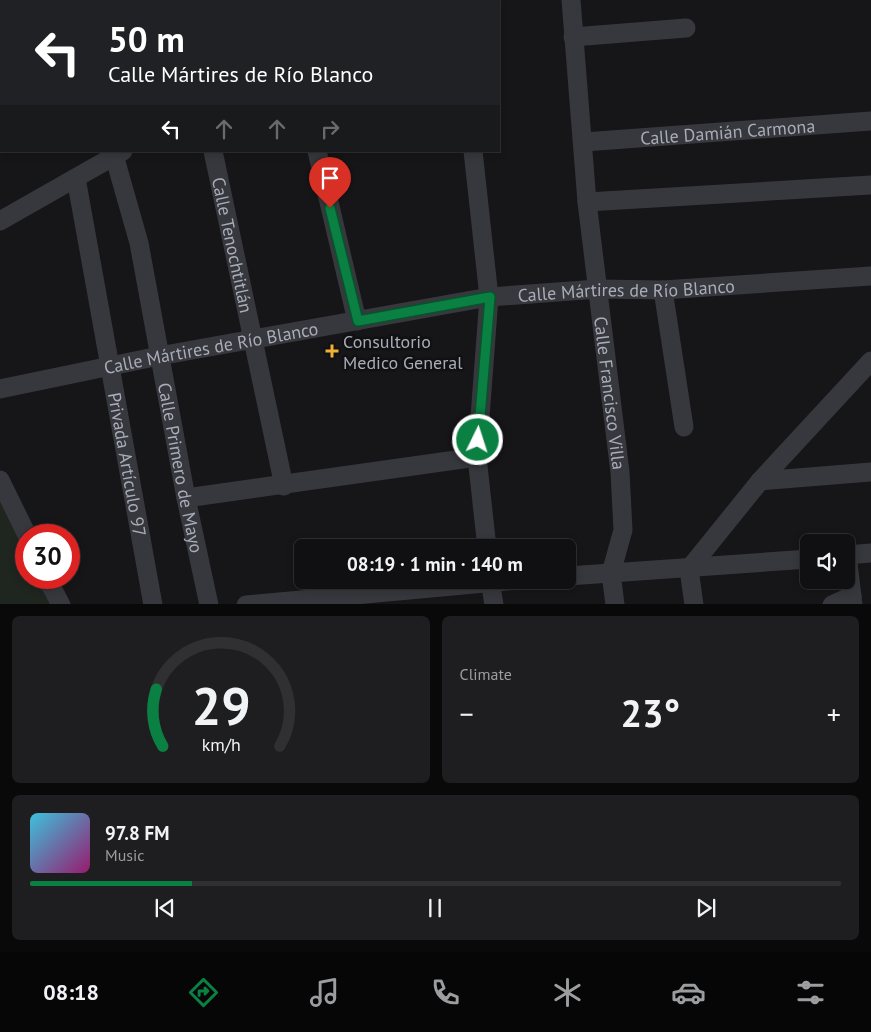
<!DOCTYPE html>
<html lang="en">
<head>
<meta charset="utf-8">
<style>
	body { margin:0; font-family:"PT Sans",sans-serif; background:#1e1e20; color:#f1f3f6; height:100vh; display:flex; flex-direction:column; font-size:19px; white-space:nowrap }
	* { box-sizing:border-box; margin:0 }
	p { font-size:16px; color:#9c9d9f }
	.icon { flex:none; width:28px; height:28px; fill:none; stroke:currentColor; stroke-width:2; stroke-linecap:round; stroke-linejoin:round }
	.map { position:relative; height:604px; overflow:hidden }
	.details { display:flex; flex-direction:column; gap:12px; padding:12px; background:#09090a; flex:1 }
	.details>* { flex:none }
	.hud { position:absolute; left:0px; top:0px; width:500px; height:152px; box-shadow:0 2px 8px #0003,0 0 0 1px #303032; background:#202124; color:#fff; overflow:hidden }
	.buttons { position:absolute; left:800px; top:534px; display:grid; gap:10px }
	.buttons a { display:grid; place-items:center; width:55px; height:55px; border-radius:8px; background:#101012; box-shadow:0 2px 8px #0003,0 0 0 1px #303032; font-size:25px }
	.speed { position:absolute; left:15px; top:524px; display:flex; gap:10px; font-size:25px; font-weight:700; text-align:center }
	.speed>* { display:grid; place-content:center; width:65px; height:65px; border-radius:50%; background:#101012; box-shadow:0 2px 8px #0003,0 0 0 1px #303032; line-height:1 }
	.speed .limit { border:8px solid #d22; background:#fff; color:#111 }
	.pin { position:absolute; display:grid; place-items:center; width:42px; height:42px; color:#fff; margin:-51px -21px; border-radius:50% 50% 50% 0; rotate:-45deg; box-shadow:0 0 5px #0007 }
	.pin .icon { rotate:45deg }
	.me { position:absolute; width:55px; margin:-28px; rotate:4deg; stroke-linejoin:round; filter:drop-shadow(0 0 4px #0008) }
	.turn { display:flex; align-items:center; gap:18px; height:105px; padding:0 25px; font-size:22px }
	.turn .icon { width:65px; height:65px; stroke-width:2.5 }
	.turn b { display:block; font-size:35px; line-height:42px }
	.lanes { display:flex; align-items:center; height:48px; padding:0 25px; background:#0003; justify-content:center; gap:25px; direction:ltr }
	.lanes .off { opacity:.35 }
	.big { font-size:38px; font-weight:800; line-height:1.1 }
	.details .widget { flex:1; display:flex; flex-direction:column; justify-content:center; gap:8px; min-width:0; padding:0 18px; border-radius:8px; background:#1e1e20 }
	.details .dial { align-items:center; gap:0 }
	.dial svg { height:130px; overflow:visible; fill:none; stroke:#303032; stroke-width:7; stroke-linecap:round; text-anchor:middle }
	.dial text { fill:#f1f3f6; stroke:none }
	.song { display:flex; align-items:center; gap:15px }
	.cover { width:60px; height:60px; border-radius:8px; background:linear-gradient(135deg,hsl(190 70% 55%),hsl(320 70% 35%)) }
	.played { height:5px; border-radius:2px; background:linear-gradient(90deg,#0b8043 20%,#303032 20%) }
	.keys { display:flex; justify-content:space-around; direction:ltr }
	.heat { display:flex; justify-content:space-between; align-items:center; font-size:28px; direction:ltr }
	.details .tiles { flex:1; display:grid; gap:12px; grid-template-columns:1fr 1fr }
	.widget:last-child { grid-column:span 2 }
	.trip { position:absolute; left:294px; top:539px; width:282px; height:50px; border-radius:8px; background:#101012; box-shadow:0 2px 8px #0003,0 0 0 1px #303032; font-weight:800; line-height:50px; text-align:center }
	.dock { display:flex; height:80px; justify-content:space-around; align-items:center; background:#060607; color:#9c9d9f }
	.dock .icon { width:35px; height:35px }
	.dock .active { color:#0b8043 }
	.dock b { font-size:22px; color:#f1f3f6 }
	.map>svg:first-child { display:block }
	.green { fill:#1e261f }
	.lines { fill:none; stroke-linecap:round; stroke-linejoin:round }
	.minor { stroke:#37383d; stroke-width:19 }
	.route-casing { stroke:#07532c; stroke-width:12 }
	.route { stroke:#0b8043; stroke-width:9 }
	.poi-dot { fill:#f2b134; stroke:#111113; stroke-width:2 }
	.labels { text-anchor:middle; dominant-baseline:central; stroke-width:5; stroke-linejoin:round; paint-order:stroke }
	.street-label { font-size:18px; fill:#a8adb8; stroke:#111113 }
	.poi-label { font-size:18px; fill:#a8adb8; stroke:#111113; text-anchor:start }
</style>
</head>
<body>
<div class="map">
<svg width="871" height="605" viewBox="0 0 871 605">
	<rect width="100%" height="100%" fill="#161618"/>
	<!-- green -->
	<path class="green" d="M0,489L26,540V578H46L60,604H0Z"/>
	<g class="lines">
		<!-- minor -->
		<g class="minor">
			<path d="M87,0V1"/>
			<path d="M198,0V1"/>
			<path d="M455,0V1"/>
			<path id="s1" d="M571,0L587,202L620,472L623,530L611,573L615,605"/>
			<path d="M390,1L393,0"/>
			<path d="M573,37L686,28"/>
			<path id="s2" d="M584,142L871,121"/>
			<path id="s3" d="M213,151L284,486"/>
			<path d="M317,151L357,321"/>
			<path d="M473,151L489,297L477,457L487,548"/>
			<path id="s4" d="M114,155L139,243L186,498L209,605"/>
			<path id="s5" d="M76,178L153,605"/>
			<path d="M587,202L871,185"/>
			<path d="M0,221L123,151"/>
			<path d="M663,290L684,427"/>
			<path id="s6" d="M0,389L159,356L489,297L598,289L663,290L871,276"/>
			<path d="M0,480L27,535"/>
			<path d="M760,481L871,472"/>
			<path d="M186,498L477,457"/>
			<path d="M846,555L871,553"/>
			<path d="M847,555L853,605"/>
			<path d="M568,576L809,559"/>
			<path d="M47,578L61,605"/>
			<path d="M490,580L494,605"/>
			<path d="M246,605L519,580"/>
			<path d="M694,605L689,569L760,481L871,361"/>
			<path d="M832,605L852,596"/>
		</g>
	</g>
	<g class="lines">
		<defs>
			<path id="route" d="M330,208L358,321L490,297L478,440"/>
		</defs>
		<!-- route casing -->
		<use href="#route" class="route-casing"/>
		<!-- route -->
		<use href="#route" class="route"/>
	</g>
	<!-- markers -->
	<path class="poi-dot" d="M329.5 343.5h5v5h5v5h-5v5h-5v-5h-5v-5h5z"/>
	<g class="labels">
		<!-- street labels -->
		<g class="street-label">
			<text stroke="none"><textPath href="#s2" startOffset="144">Calle Damián Carmona</textPath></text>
			<text stroke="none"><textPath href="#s3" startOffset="96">Calle Tenochtitlán</textPath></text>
			<text stroke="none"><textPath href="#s6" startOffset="635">Calle Mártires de Río Blanco</textPath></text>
			<text stroke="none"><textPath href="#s6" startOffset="215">Calle Mártires de Río Blanco</textPath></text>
			<text stroke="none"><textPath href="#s1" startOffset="395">Calle Francisco Villa</textPath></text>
			<text stroke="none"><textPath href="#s5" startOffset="291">Privada Artículo 97</textPath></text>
			<text stroke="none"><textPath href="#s4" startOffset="320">Calle Primero de Mayo</textPath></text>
		</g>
		<!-- poi labels -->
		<g class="poi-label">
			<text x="343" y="341">Consultorio<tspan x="343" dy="21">Medico General</tspan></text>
		</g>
	</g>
</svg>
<div class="buttons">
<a><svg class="icon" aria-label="sound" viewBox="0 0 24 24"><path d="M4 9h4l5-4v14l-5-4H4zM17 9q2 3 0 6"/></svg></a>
</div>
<div class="speed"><div class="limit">30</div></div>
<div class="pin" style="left:330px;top:208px;background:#d93025"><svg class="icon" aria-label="arrive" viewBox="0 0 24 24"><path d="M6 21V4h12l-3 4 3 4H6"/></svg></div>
<svg class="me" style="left:478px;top:440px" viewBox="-20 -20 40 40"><circle r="17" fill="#0b8043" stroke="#fff" stroke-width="3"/><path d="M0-11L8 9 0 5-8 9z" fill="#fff"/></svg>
<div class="trip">08:19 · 1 min · 140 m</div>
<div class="hud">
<div class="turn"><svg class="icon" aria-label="left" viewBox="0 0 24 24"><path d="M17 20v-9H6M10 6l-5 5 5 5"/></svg><div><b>50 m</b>Calle Mártires de Río Blanco</div></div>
<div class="lanes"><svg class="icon" aria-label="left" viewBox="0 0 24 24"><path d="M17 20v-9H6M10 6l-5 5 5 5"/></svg><svg class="icon off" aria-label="ahead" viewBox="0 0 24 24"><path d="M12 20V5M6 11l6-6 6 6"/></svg><svg class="icon off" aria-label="ahead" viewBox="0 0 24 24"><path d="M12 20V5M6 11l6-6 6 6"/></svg><svg class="icon off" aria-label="right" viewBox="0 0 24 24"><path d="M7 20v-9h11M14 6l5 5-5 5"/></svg></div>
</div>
</div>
<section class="details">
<div class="tiles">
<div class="widget dial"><svg viewBox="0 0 100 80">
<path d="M14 69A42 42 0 1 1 86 69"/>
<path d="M14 69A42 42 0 0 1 10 34" stroke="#0b8043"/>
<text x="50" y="56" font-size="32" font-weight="700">29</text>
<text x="50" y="72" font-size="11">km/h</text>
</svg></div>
<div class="widget"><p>Climate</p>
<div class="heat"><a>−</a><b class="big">23°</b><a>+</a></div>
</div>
<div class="widget">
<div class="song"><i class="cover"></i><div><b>97.8 FM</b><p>Music</p></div></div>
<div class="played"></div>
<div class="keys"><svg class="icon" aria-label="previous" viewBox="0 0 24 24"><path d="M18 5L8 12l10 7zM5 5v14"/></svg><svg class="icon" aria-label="pause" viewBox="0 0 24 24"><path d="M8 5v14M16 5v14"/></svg><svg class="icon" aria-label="next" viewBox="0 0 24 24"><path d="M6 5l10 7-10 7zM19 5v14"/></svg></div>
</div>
</div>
</section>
<nav class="dock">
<b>08:18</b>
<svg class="icon active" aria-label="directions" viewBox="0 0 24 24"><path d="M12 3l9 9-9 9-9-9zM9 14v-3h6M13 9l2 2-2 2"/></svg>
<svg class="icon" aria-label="music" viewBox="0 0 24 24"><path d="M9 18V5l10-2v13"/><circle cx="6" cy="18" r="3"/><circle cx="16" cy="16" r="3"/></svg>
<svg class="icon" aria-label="phone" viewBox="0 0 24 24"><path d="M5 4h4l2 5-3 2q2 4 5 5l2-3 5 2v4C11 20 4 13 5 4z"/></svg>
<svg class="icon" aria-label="climate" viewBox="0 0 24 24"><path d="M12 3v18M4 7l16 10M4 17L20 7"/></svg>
<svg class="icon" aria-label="car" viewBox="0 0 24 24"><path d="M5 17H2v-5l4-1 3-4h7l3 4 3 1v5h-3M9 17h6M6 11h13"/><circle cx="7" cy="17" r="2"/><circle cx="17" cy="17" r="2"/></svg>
<svg class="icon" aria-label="filters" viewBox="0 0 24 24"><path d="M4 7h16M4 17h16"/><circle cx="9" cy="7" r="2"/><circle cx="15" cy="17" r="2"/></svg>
</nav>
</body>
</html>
